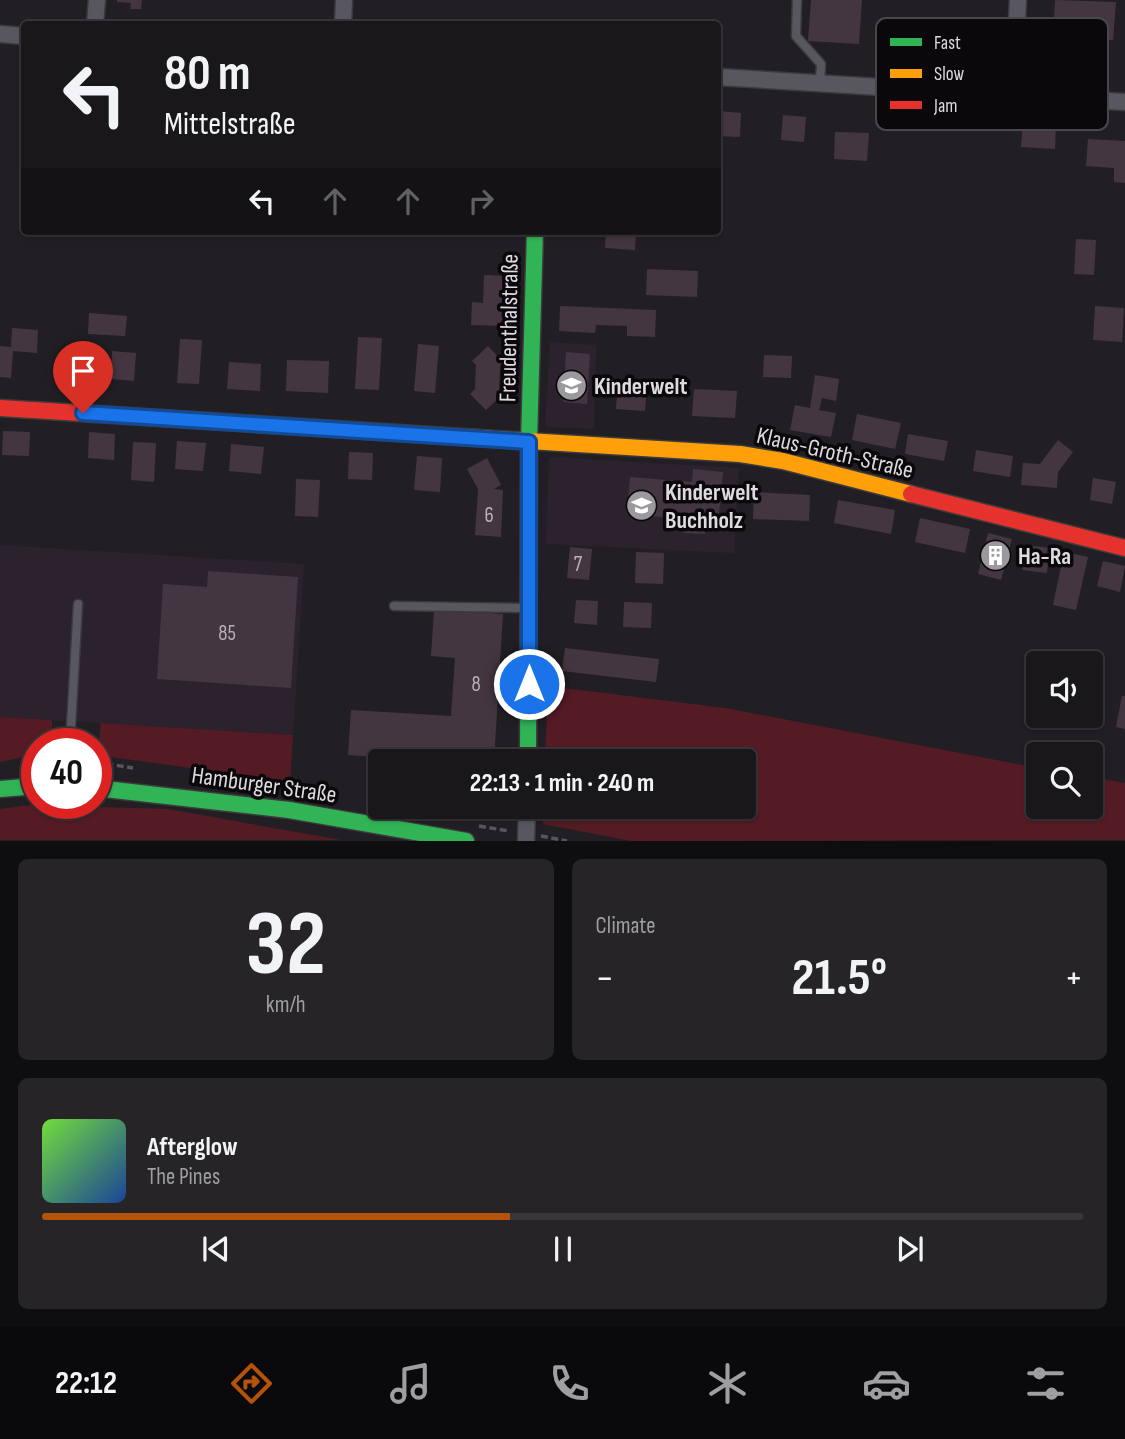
<!DOCTYPE html>
<html lang="en">
<head>
<meta charset="utf-8">
<style>
	body { margin:0; font-family:"Sofia Sans Condensed",sans-serif; background:#272428; color:#f1f3f6; height:100vh; display:flex; flex-direction:column; font-size:26px; white-space:nowrap }
	* { box-sizing:border-box; margin:0 }
	p { font-size:23px; color:#9f9fa3 }
	.icon { flex:none; width:38px; height:38px; fill:none; stroke:currentColor; stroke-width:2; stroke-linecap:round; stroke-linejoin:round }
	.map { position:relative; height:841px; overflow:hidden }
	.details { display:flex; flex-direction:column; gap:18px; padding:18px; background:#0e0d0f; flex:1 }
	.details>* { flex:none }
	.banner { position:absolute; left:21px; top:21px; width:700px; height:214px; border-radius:7px; box-shadow:0 2px 5px #0004,0 0 0 2px #38363a; background:#1a171b; color:#f1f3f6; overflow:hidden }
	.fabs { position:absolute; left:1026px; top:651px; display:grid; gap:14px }
	.fabs a { display:grid; place-items:center; width:77px; height:77px; border-radius:7px; background:#1a171b; box-shadow:0 2px 5px #0004,0 0 0 2px #38363a; font-size:35px }
	.speed { position:absolute; left:21px; top:728px; display:flex; gap:14px; font-size:35px; font-weight:700; text-align:center }
	.speed>* { display:grid; place-content:center; width:91px; height:91px; border-radius:50%; background:#1a171b; box-shadow:0 2px 5px #0004,0 0 0 2px #38363a; line-height:1 }
	.speed .limit { border:10px solid #d22; background:#fff; color:#111 }
	.pin { position:absolute; display:grid; place-items:center; width:60px; height:60px; color:#fff; margin:-72px -30px; border-radius:50% 50% 50% 0; rotate:-45deg; box-shadow:0 0 7px #0007 }
	.pin .icon { rotate:45deg }
	.me { position:absolute; width:77px; margin:-38px; rotate:0deg; stroke-linejoin:round; filter:drop-shadow(0 0 5px #0008) }
	.turn { display:flex; align-items:center; gap:24px; height:147px; padding:0 28px; font-size:32px }
	.turn .icon { width:91px; height:91px; stroke-width:2.5 }
	.turn b { display:block; font-size:49px; line-height:60px }
	.lanes { display:flex; align-items:center; height:66px; padding:0 28px; background:#0003; justify-content:center; gap:35px; direction:ltr }
	.lanes .off { opacity:.35 }
	.big { font-size:52px; font-weight:700; line-height:1.1 }
	.details .widget { flex:1; display:flex; flex-direction:column; justify-content:center; gap:10px; min-width:0; padding:0 24px; border-radius:10px; background:#272428 }
	.details .dial { align-items:center; gap:0 }
	.dial b { font-size:91px; line-height:1 }
	.song { display:flex; align-items:center; gap:21px }
	.cover { width:84px; height:84px; border-radius:10px; background:linear-gradient(135deg,hsl(100 70% 55%),hsl(220 70% 35%)) }
	.played { height:7px; border-radius:4px; background:linear-gradient(90deg,#b45309 45%,#38363a 45%) }
	.keys { display:flex; justify-content:space-around; direction:ltr }
	.heat { display:flex; justify-content:space-between; align-items:center; font-size:38px; direction:ltr }
	.details .tiles { flex:1; display:grid; gap:18px; grid-template-columns:1fr 1fr }
	.widget:last-child { grid-column:span 2 }
	.trip { position:absolute; left:368px; top:749px; width:388px; height:70px; border-radius:7px; background:#1a171b; box-shadow:0 2px 5px #0004,0 0 0 2px #38363a; font-weight:700; line-height:70px; text-align:center }
	.tab-bar { display:flex; height:112px; justify-content:space-around; align-items:center; background:#0a090b; color:#9f9fa3 }
	.tab-bar .icon { width:49px; height:49px }
	.tab-bar .current { color:#b45309 }
	.tab-bar b { font-size:32px; color:#f1f3f6 }
	.map>svg:first-child { display:block }
	.built { fill:#2b222e }
	.green { fill:#541b25 }
	.building { fill:#443640 }
	.lines { fill:none; stroke-linecap:round; stroke-linejoin:round }
	.lane-casing { stroke:#3c3a3d; stroke-width:11 }
	.street-casing { stroke:#3c3a3d; stroke-width:19 }
	.fast-casing { stroke:#3c3a3d; stroke-width:19 }
	.slow-casing { stroke:#3c3a3d; stroke-width:19 }
	.jam-casing { stroke:#3c3a3d; stroke-width:19 }
	.path { stroke:#57565c; stroke-width:3.5; stroke-dasharray:7 3.5; stroke-linecap:butt }
	.lane { stroke:#585760; stroke-width:8 }
	.street { stroke:#585760; stroke-width:16 }
	.fast { stroke:#30b455; stroke-width:16 }
	.slow { stroke:#ff9f0a; stroke-width:16 }
	.jam { stroke:#e5322d; stroke-width:16 }
	.route-casing { stroke:#114b97; stroke-width:18 }
	.route { stroke:#1a73e8; stroke-width:12 }
	.labels { text-anchor:middle; dominant-baseline:central; stroke-width:7; stroke-linejoin:round; paint-order:stroke }
	.number-label { font-size:21px; fill:#b8b1b8 }
	.street-label { font-size:24px; fill:#dedae0; stroke:#0b080c }
	.poi-label { font-size:24px; font-weight:bold; fill:#dedae0; stroke:#0b080c; text-anchor:start }
	.key { fill:#0b080c; stroke:#4a474c; stroke-width:2 }
	.key-label { font-size:19px; fill:#dedae0 }
</style>
</head>
<body>
<div class="map">
<svg width="1125" height="841" viewBox="0 0 1125 841">
	<rect width="100%" height="100%" fill="#221f24"/>
	<!-- built -->
	<path class="built" d="M550,342L596,345L594,429L545,427Z
		M549,457L739,468L734,553L546,544Z
		M0,545L304,564L293,735L0,717Z"/>
	<!-- green -->
	<path class="green" d="M548,686L725,708L1038,768V807H1090V777L1125,783V840L631,841L543,824L544,807H744V761H545Z
		M0,717L52,720V744H37V754L0,762Z
		M101,723L293,735L290,782L97,755Z
		M29,805L168,809L341,840H0V809Z"/>
	<!-- building -->
	<path class="building" d="M117,0H142L141,9H130L131,3L117,2Z
		M811,0H862L859,44L808,41Z
		M1055,0L1116,2L1113,40L1053,36Z
		M718,111L741,113L740,137L718,136Z
		M783,115L806,117L804,142L781,140Z
		M1023,121L1056,123L1055,149L1021,147Z
		M835,132L869,133L867,161L834,159Z
		M1088,139L1125,141V183L1114,182V168L1086,166Z
		M606,231H636L635,250L605,248Z
		M1076,239L1096,240L1094,275L1074,274Z
		M647,269L698,271L697,297L646,295Z
		M484,275L506,276L504,326L471,325L472,302L483,303Z
		M560,306L656,310L655,337L627,336V326L596,325L595,333L559,331Z
		M1095,306L1124,308L1122,342L1093,340Z
		M89,313L127,316L125,336L88,334Z
		M12,328L38,330L37,353L13,351L11,378L0,377V346L11,347Z
		M358,337L382,338L379,390L355,389Z
		M180,339L202,340L199,384L177,383Z
		M418,344L439,346L435,393L414,391Z
		M488,346L504,363L500,366L499,390L503,394L486,410L470,394L475,389L476,365L472,361Z
		M112,351L136,353L134,381L111,379Z
		M566,352L590,354L587,404L563,402Z
		M59,353L82,355L81,379L57,377Z
		M764,355L792,356L791,378L763,377Z
		M287,360L329,361L328,393L286,391Z
		M229,362L261,364L260,391L227,389Z
		M815,375L839,379L836,401L822,398L819,410L836,413L831,437L790,430L795,405L810,408Z
		M618,381L647,383L645,411L616,409Z
		M694,389L737,391L735,418L692,416Z
		M857,414L901,423L895,449L852,440Z
		M3,431L30,432L29,456L2,455Z
		M89,432L115,434L114,460L88,458Z
		M908,434L948,441L944,461L905,454Z
		M1058,440L1073,452L1058,472L1057,488L1021,485L1023,463L1040,464Z
		M177,441L206,443L203,471L175,469Z
		M133,442L156,443L154,482L131,480Z
		M231,444L264,447L261,474L229,471Z
		M976,450L1013,456L1010,477L973,471Z
		M349,452L373,453L372,480L348,479Z
		M417,456L442,458L440,492L414,490Z
		M487,458L501,485L494,489L503,490L501,537L475,535L478,489L467,469Z
		M693,469L723,472L719,514L706,513L705,534L683,533V519L627,514L630,477L692,482Z
		M1093,478L1116,482L1112,504L1090,500Z
		M296,479L320,480L318,517L295,516Z
		M754,492L810,495L809,521L753,519Z
		M838,500L895,510L891,534L834,523Z
		M920,518L970,529L965,553L915,542Z
		M988,533L1012,539L1001,580L978,574Z
		M1025,545L1050,548L1047,573L1022,570Z
		M570,547L592,549L589,580L567,578Z
		M636,552L664,553L663,584L635,583Z
		M1064,552L1088,557L1076,610L1053,605Z
		M1103,561L1125,566L1120,592L1097,586Z
		M208,571L298,577L291,688L157,679L163,584L207,587Z
		M576,600L598,601L597,625L574,623Z
		M624,602L652,603L651,628L623,627Z
		M434,609L503,614L494,761H441L348,755L351,710L451,716L455,658L431,656Z
		M565,648L659,659L656,682L562,671Z
		M1122,696H1125V729L1116,727Z"/>
	<g class="lines">
		<defs>
			<path id="lane" d="M797,0L796,36L821,64L820,84
				M394,606L526,608
				M70,744L78,604"/>
			<path id="street" d="M95,24L97,0
				M343,24L344,0
				M0,34L24,36
				M718,77L1125,102
				M1013,95L1018,0
				M526,841L527,807"/>
			<path id="fast" d="M528,761L529,442L535,231
				M96,788L289,810L466,841
				M0,789L37,786"/>
			<path id="slow" d="M478,438L740,454L783,461L911,494"/>
			<path id="jam" d="M0,408L478,438
				M911,494L1125,548"/>
		</defs>
		<!-- lane casing -->
		<use href="#lane" class="lane-casing"/>
		<!-- street casing -->
		<use href="#street" class="street-casing"/>
		<!-- fast casing -->
		<use href="#fast" class="fast-casing"/>
		<!-- slow casing -->
		<use href="#slow" class="slow-casing"/>
		<!-- jam casing -->
		<use href="#jam" class="jam-casing"/>
		<!-- path -->
		<path class="path" d="M96,762L133,768
			M479,826L509,831
			M541,836L567,841"/>
		<!-- lane -->
		<use href="#lane" class="lane"/>
		<!-- street -->
		<use href="#street" class="street"/>
		<!-- fast -->
		<use href="#fast" class="fast"/>
		<!-- slow -->
		<use href="#slow" class="slow"/>
		<!-- jam -->
		<use href="#jam" class="jam"/>
	</g>
	<g class="lines">
		<defs>
			<path id="route" d="M83,413L529,442V684"/>
		</defs>
		<!-- route casing -->
		<use href="#route" class="route-casing"/>
		<!-- route -->
		<use href="#route" class="route"/>
	</g>
	<!-- icons -->
	<defs>
		<symbol id="school-disc" viewBox="-11 -11 22 22"><circle r="9.5" fill="#9c999e" stroke="#0b080c"/><path d="M0-5L7-2L0 1L-7-2ZM-4 1L0 2.5L4 1V4Q0 6-4 4Z" fill="#fff"/></symbol>
		<symbol id="building-disc" viewBox="-11 -11 22 22"><circle r="9.5" fill="#9c999e" stroke="#0b080c"/><path d="M-4-6H4V6H1V3H-1V6H-4ZM-2.5-4.3h1.7v1.8h-1.7ZM.8-4.3h1.7v1.8H.8ZM-2.5-1h1.7V.8h-1.7ZM.8-1h1.7V.8H.8Z" fill="#fff"/></symbol>
	</defs>
	<g fill-rule="evenodd">
		<use href="#school-disc" x="554" y="368" width="35" height="35"/>
		<use href="#school-disc" x="624" y="488" width="35" height="35"/>
		<use href="#building-disc" x="978" y="538" width="35" height="35"/>
	</g>
	<g class="labels">
		<!-- number labels -->
		<g class="number-label">
			<text x="489" y="515">6</text>
			<text x="578" y="564">7</text>
			<text x="227" y="633">85</text>
			<text x="476" y="684">8</text>
		</g>
		<!-- street labels -->
		<g class="street-label">
			<text transform="translate(509 328) rotate(-89)">Freudenthalstraße</text>
			<text transform="translate(835 453) rotate(13)">Klaus-Groth-Straße</text>
			<text transform="translate(264 785) rotate(8)">Hamburger Straße</text>
		</g>
		<!-- poi labels -->
		<g class="poi-label">
			<text x="594" y="386">Kinderwelt</text>
			<text x="665" y="492">Kinderwelt<tspan x="665" dy="28">Buchholz</tspan></text>
			<text x="1018" y="556">Ha-Ra</text>
		</g>
	</g>
	<!-- legend -->
	<rect x="876" y="18" width="232" height="112" rx="10" class="key"/>
	<rect x="890" y="38" width="32" height="8" fill="#30b455"/>
	<rect x="890" y="69" width="32" height="9" fill="#ff9f0a"/>
	<rect x="890" y="101" width="32" height="8" fill="#e5322d"/>
	<g class="key-label">
		<text x="934" y="49">Fast</text>
		<text x="934" y="80">Slow</text>
		<text x="934" y="112">Jam</text>
	</g>
</svg>
<div class="fabs">
<a><svg class="icon" aria-label="sound" viewBox="0 0 24 24"><path d="M4 9h4l5-4v14l-5-4H4zM17 9q2 3 0 6"/></svg></a>
<a><svg class="icon" aria-label="search" viewBox="0 0 24 24"><circle cx="10" cy="10" r="6"/><path d="M15 15l6 6"/></svg></a>
</div>
<div class="speed"><div class="limit">40</div></div>
<div class="pin" style="left:83px;top:413px;background:#d93025"><svg class="icon" aria-label="arrive" viewBox="0 0 24 24"><path d="M6 21V4h12l-3 4 3 4H6"/></svg></div>
<svg class="me" style="left:529px;top:684px" viewBox="-20 -20 40 40"><circle r="17" fill="#1a73e8" stroke="#fff" stroke-width="3"/><path d="M0-11L8 9 0 5-8 9z" fill="#fff"/></svg>
<div class="trip">22:13 · 1 min · 240 m</div>
<div class="banner">
<div class="turn"><svg class="icon" aria-label="left" viewBox="0 0 24 24"><path d="M17 20v-9H6M10 6l-5 5 5 5"/></svg><div><b>80 m</b>Mittelstraße</div></div>
<div class="lanes"><svg class="icon" aria-label="left" viewBox="0 0 24 24"><path d="M17 20v-9H6M10 6l-5 5 5 5"/></svg><svg class="icon off" aria-label="ahead" viewBox="0 0 24 24"><path d="M12 20V5M6 11l6-6 6 6"/></svg><svg class="icon off" aria-label="ahead" viewBox="0 0 24 24"><path d="M12 20V5M6 11l6-6 6 6"/></svg><svg class="icon off" aria-label="right" viewBox="0 0 24 24"><path d="M7 20v-9h11M14 6l5 5-5 5"/></svg></div>
</div>
</div>
<section class="details">
<div class="tiles">
<div class="widget dial"><b>32</b><p>km/h</p></div>
<div class="widget"><p>Climate</p>
<div class="heat"><a>−</a><b class="big">21.5°</b><a>+</a></div>
</div>
<div class="widget">
<div class="song"><i class="cover"></i><div><b>Afterglow</b><p>The Pines</p></div></div>
<div class="played"></div>
<div class="keys"><svg class="icon" aria-label="previous" viewBox="0 0 24 24"><path d="M18 5L8 12l10 7zM5 5v14"/></svg><svg class="icon" aria-label="pause" viewBox="0 0 24 24"><path d="M8 5v14M16 5v14"/></svg><svg class="icon" aria-label="next" viewBox="0 0 24 24"><path d="M6 5l10 7-10 7zM19 5v14"/></svg></div>
</div>
</div>
</section>
<nav class="tab-bar">
<b>22:12</b>
<svg class="icon current" aria-label="directions" viewBox="0 0 24 24"><path d="M12 3l9 9-9 9-9-9zM9 14v-3h6M13 9l2 2-2 2"/></svg>
<svg class="icon" aria-label="music" viewBox="0 0 24 24"><path d="M9 18V5l10-2v13"/><circle cx="6" cy="18" r="3"/><circle cx="16" cy="16" r="3"/></svg>
<svg class="icon" aria-label="phone" viewBox="0 0 24 24"><path d="M5 4h4l2 5-3 2q2 4 5 5l2-3 5 2v4C11 20 4 13 5 4z"/></svg>
<svg class="icon" aria-label="climate" viewBox="0 0 24 24"><path d="M12 3v18M4 7l16 10M4 17L20 7"/></svg>
<svg class="icon" aria-label="car" viewBox="0 0 24 24"><path d="M5 17H2v-5l4-1 3-4h7l3 4 3 1v5h-3M9 17h6M6 11h13"/><circle cx="7" cy="17" r="2"/><circle cx="17" cy="17" r="2"/></svg>
<svg class="icon" aria-label="filters" viewBox="0 0 24 24"><path d="M4 7h16M4 17h16"/><circle cx="9" cy="7" r="2"/><circle cx="15" cy="17" r="2"/></svg>
</nav>
</body>
</html>
